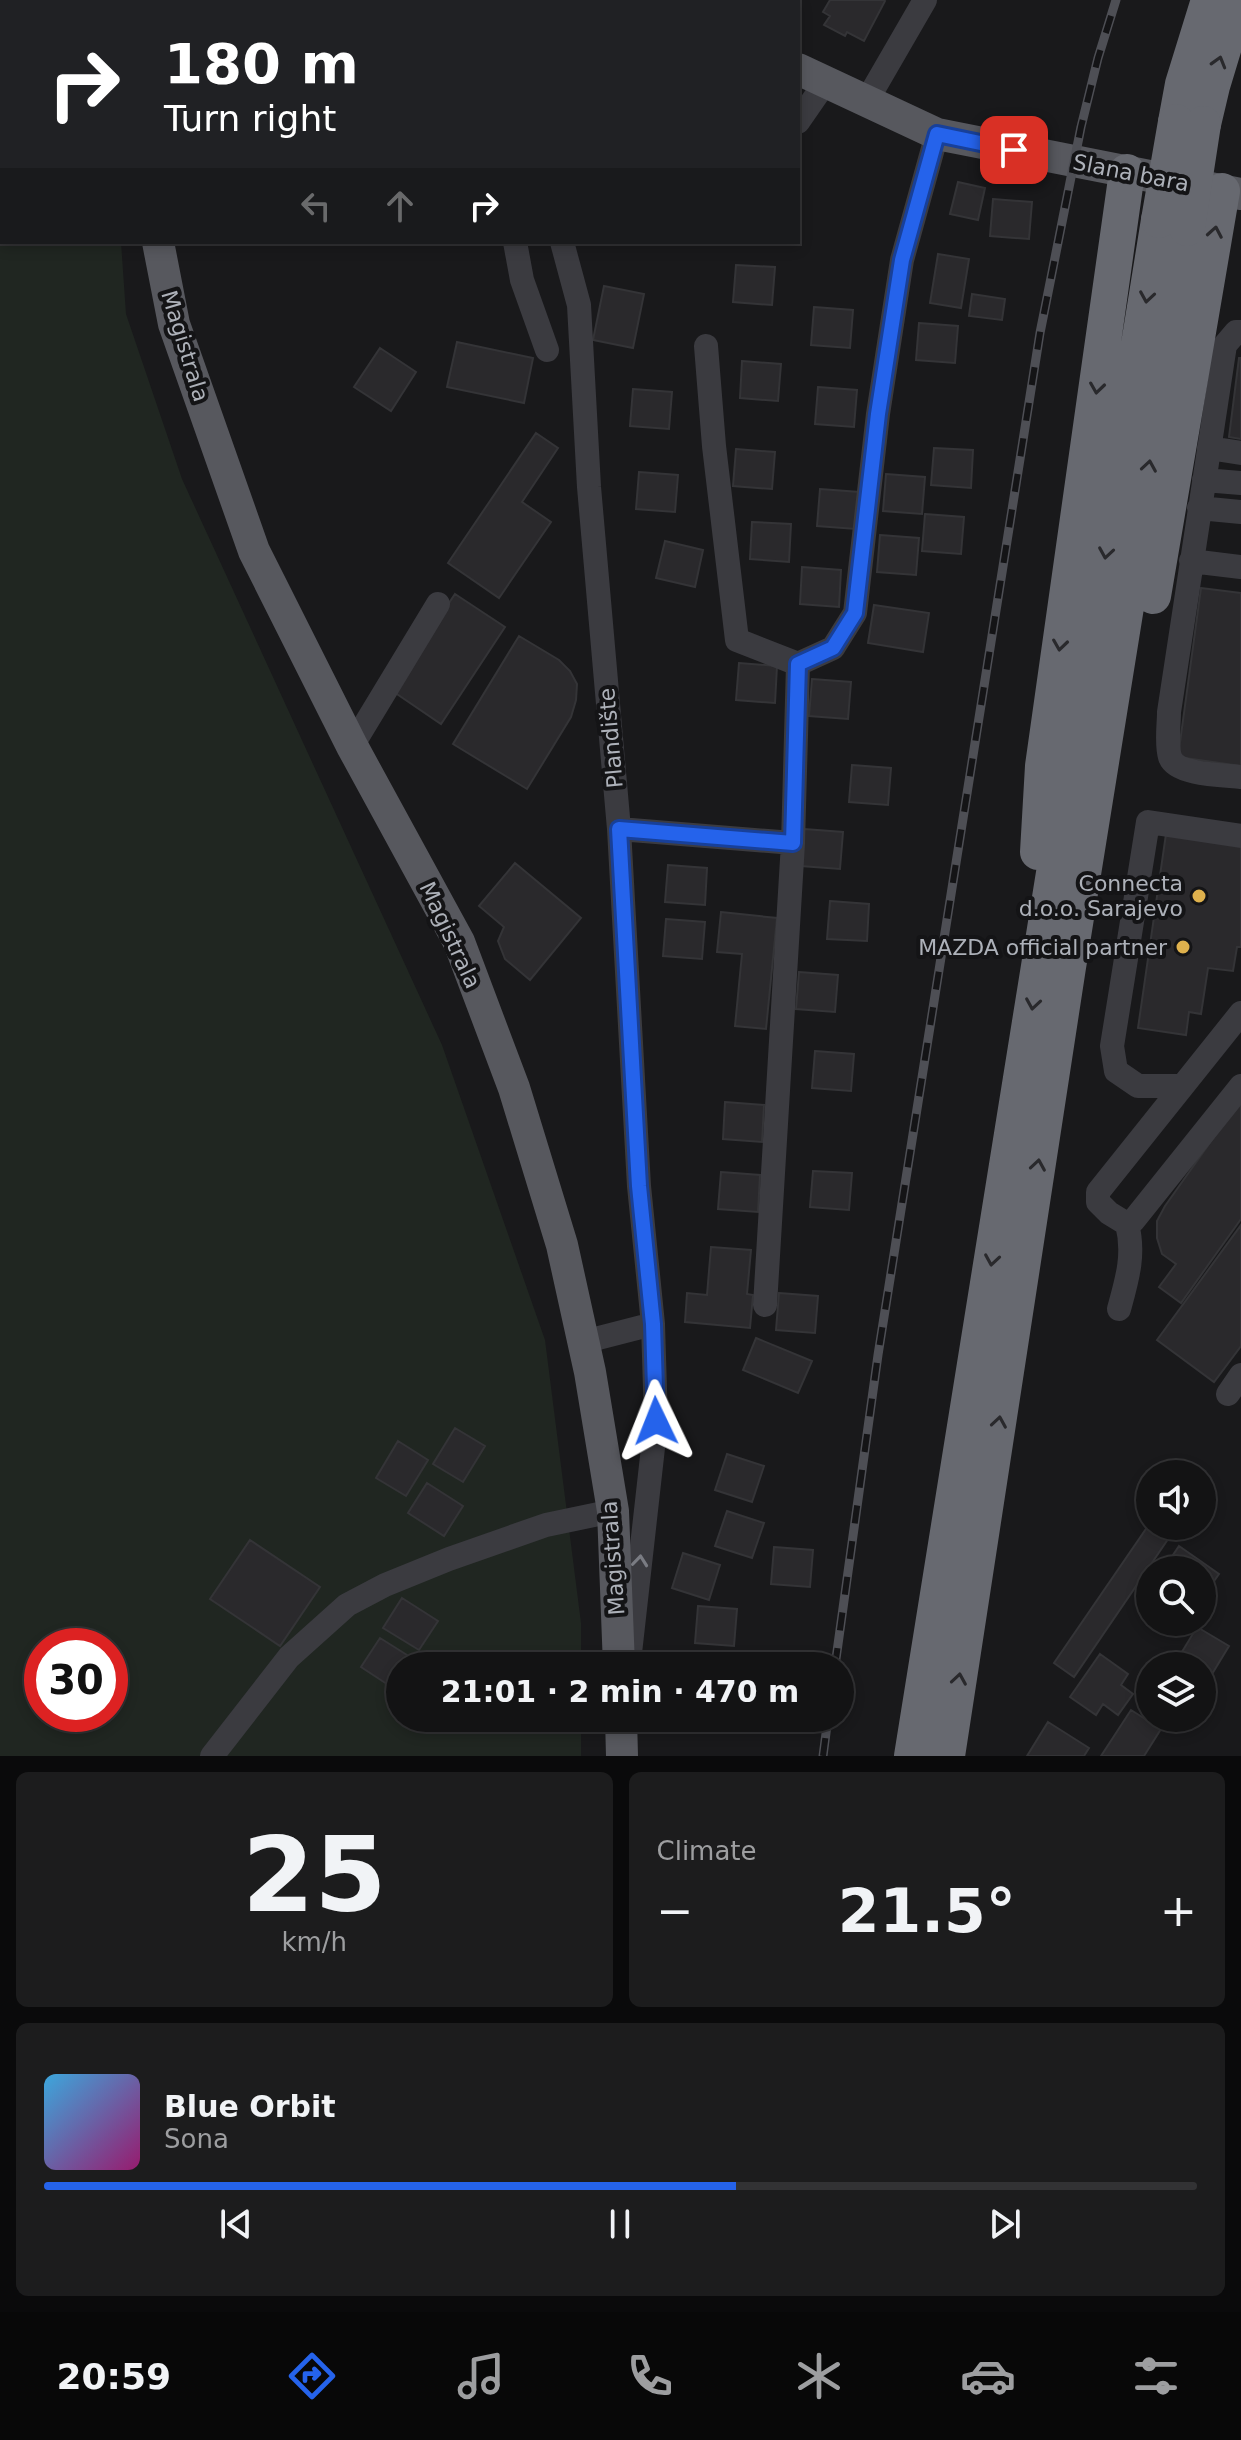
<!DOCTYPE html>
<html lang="en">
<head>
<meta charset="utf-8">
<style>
	body { margin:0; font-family:"DejaVu Sans",sans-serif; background:#1c1c1d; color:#f1f3f6; height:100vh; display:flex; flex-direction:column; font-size:30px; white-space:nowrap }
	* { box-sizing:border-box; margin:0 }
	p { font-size:26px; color:#9d9ea0 }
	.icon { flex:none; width:44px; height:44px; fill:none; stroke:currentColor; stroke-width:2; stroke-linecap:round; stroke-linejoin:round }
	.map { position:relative; height:1756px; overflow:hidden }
	.panel { display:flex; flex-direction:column; gap:16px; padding:16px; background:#0a0a0b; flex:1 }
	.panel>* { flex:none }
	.guide { position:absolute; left:0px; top:0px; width:800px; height:244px; box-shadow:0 4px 12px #0003,0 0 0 2px #323234; background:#202124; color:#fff; overflow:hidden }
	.fabs { position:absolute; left:1136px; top:1460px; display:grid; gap:16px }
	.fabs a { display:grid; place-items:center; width:80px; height:80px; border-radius:50%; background:#131314; box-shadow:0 4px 12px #0003,0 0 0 2px #323234; font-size:40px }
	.speed { position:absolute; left:24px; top:1628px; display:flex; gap:16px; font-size:40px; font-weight:700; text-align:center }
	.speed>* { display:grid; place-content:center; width:104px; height:104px; border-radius:50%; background:#131314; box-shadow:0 4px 12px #0003,0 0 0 2px #323234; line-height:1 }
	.speed .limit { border:12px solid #d22; background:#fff; color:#111 }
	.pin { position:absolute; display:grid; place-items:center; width:68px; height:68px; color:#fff; margin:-34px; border-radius:16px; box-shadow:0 4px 12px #0006 }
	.me { position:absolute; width:88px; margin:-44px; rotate:358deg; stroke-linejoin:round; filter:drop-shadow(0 0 6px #0008) }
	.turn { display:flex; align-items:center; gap:28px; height:168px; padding:0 32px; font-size:36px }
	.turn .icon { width:104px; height:104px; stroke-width:2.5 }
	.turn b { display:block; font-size:56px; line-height:68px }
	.lanes { display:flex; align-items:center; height:76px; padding:0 32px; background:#0003; justify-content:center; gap:40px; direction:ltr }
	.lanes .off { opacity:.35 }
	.big { font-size:60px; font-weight:700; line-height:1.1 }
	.panel .card { flex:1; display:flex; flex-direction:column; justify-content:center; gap:12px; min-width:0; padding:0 28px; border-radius:12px; background:#1c1c1d }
	.panel .dial { align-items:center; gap:0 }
	.dial b { font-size:104px; line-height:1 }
	.song { display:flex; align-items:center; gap:24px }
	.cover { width:96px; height:96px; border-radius:12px; background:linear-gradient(135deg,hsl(200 70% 55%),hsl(320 70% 35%)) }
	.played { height:8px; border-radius:4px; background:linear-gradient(90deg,#2563eb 60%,#323234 60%) }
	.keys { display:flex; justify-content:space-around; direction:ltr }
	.heat { display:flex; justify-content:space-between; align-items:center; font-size:44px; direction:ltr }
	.panel .tiles { flex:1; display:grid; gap:16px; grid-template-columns:1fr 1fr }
	.card:last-child { grid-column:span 2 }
	.trip { position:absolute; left:386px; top:1652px; width:468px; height:80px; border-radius:40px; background:#131314; box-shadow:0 4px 12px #0003,0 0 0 2px #323234; font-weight:700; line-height:80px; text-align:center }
	.tabs { display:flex; height:128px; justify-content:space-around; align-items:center; background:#080808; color:#9d9ea0 }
	.tabs .icon { width:56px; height:56px }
	.tabs .current { color:#2563eb }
	.tabs b { font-size:36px; color:#f1f3f6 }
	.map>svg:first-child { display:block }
	.green { fill:#202621; fill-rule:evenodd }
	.building { fill:#2a292c; stroke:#343437; stroke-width:2 }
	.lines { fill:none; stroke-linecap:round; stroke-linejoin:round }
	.minor { stroke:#3b3b40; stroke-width:24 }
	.major { stroke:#57585e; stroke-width:32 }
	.highway { stroke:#676970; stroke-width:36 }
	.rail-casing { stroke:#4e4f55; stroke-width:9 }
	.rail { stroke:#141416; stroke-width:6; stroke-dasharray:18; stroke-linecap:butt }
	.highway-bridge { stroke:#676970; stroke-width:36 }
	.oneway { stroke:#29292c }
	.oneway2 { stroke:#7a7c83 }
	.route-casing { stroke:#184099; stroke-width:20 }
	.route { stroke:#2563eb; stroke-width:14 }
	.poi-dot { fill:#dfb14d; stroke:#141416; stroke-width:3 }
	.labels { text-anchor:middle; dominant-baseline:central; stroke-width:8; stroke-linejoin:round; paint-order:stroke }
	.street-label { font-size:22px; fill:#adb1b9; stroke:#141416 }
	.poi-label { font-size:22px; fill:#adb1b9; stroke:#141416; text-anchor:end }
</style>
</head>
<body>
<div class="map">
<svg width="1241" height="1756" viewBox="0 0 1241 1756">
	<rect width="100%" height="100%" fill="#19191b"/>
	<!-- green -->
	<path class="green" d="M0,0H120L2,2V242H121L126,314L182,479L442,1045L545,1340L581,1623V1666H400V1718H581V1756H0ZM42,1646H110V1714H42Z"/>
	<!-- building -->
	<path class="building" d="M670,0H710L669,2Z
		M830,0H884L885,1L864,41L847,32L845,36L824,25L830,16L823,12Z
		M958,182L985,188L978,220L950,214Z
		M993,199L1032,202L1029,239L990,236Z
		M938,254L969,259L961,308L930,303Z
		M736,265L775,267L772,305L733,302Z
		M604,286L644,294L633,348L593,340Z
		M972,294L1005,299L1002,320L969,316Z
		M814,307L853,310L850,348L811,345Z
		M919,323L958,326L955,363L916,360Z
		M457,342L533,358L524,403L447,387Z
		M380,348L416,372L391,411L354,387Z
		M1239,358H1241V439L1229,437Z
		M742,361L781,364L778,401L740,398Z
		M818,387L857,390L854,427L815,424Z
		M633,389L672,392L669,429L630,426Z
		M536,433L558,448L522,502L551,522L499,598L448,563Z
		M934,448L973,450L971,488L931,485Z
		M736,449L775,452L772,489L733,486Z
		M639,472L678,475L675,512L636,509Z
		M886,474L925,477L922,514L883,511Z
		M820,489L859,492L856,529L817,526Z
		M925,514L964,517L961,554L922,551Z
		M752,522L791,524L789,562L750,559Z
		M880,535L919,538L916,575L877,572Z
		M665,541L703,550L695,587L656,578Z
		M802,567L841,570L839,607L800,604Z
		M1201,588L1241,593V766L1178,757Z
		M455,594L505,627L441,724L391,690Z
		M874,605L929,613L923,652L868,643Z
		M519,636L559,660L570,671L577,684L576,700L571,717L527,789L453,744Z
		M739,663L777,666L775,703L736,700Z
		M812,679L851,682L848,719L809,716Z
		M852,765L891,768L888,805L849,802Z
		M804,829L843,832L840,869L801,866Z
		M1166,834L1241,845V947H1237L1233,971L1208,968L1201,1014L1189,1012L1186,1035L1138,1028Z
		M515,863L581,918L530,980L505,959L498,941L504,927L479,906Z
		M668,865L707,868L705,905L665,902Z
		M830,901L869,904L867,941L827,939Z
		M721,912L777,918L766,1029L735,1026L742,954L717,952Z
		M666,919L705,922L702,959L663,956Z
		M799,972L838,975L835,1012L796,1009Z
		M815,1051L854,1054L851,1091L812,1088Z
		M1241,1099V1219L1181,1303L1159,1287L1176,1264L1162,1254L1157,1238V1221L1165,1206Z
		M725,1102L764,1105L762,1142L723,1139Z
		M813,1171L852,1173L849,1210L810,1207Z
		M721,1172L760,1175L758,1212L718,1209Z
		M1241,1225V1346L1214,1382L1157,1340Z
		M711,1247L751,1250L747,1294L753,1295L750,1328L685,1322L687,1293L707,1295Z
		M779,1293L818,1296L815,1333L776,1330Z
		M756,1338L812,1361L798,1393L743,1370Z
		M455,1428L485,1446L463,1482L433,1464Z
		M398,1441L428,1460L406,1496L376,1478Z
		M727,1454L764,1466L752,1502L715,1490Z
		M427,1483L463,1506L444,1536L408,1513Z
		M727,1511L764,1523L752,1558L715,1546Z
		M1150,1523V1526H1177L1074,1677L1054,1663Z
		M250,1540L320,1587L280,1646L210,1599Z
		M1179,1546L1219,1574L1202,1598V1570H1163Z
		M774,1547L813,1550L810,1587L771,1584Z
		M683,1553L720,1565L709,1600L672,1588Z
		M402,1598L438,1621L419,1650L383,1628Z
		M698,1606L737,1609L734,1646L695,1643Z
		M1197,1627L1229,1646L1206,1684L1202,1682V1666L1174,1665Z
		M380,1638L415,1660L412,1666H400V1685L396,1690L361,1667Z
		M1100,1654L1128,1674L1121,1685L1133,1694L1118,1715L1103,1704L1096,1715L1070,1697Z
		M1131,1710L1161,1729L1144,1756H1101Z
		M725,1718H765L764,1728L725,1722Z
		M1048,1722L1089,1748L1084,1756H1027Z"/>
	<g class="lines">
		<!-- minor -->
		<path class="minor" d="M396,2L397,0
			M654,2L655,0
			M751,2L753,0
			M866,102L925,0
			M798,122L825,83
			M515,242L522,280L547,350
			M562,242L579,305L589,487L619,829L639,1186L653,1324L656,1421L630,1653
			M1241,332H1236L1225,345L1169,712C1169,725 1166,744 1170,757C1176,775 1224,775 1241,777
			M706,346L714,446L737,640L798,664L833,648L855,613L878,414L902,260L937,134
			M1209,448L1241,453
			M1204,480L1241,483
			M1199,508L1241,512
			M1191,561L1241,567
			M352,746L438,604
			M619,829L793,843
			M1241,1013L1098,1192V1202L1109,1213L1127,1224L1133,1221L1241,1086
			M1181,1086H1138L1116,1071L1112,1046L1148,822L1241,836
			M765,1305L793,843L798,664
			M1119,1309C1127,1280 1135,1254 1127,1224
			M583,1342L653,1324
			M1228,1394L1241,1375
			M212,1756L289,1657L347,1605L385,1585L449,1559L546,1525L613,1511"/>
		<!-- major -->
		<path class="major" d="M367,0L369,2
			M146,2V0
			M798,69L937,134L1241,194
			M158,242L174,324L254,551L352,746L459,942L514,1088L562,1245L590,1372L613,1511L619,1666
			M621,1718L622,1756"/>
		<!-- highway -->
		<path class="highway" d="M1176,122L1183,84L1209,0
			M1203,124L1212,86L1238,0
			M1153,596L1222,191
			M1038,852L1043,766L1127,172
			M912,1756L1159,220
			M947,1756L1068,967L1187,228"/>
		<defs>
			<path id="rail" d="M835,1666L878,1355L1040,333L1081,127L1098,58L1116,0
				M823,1756L828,1718"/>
		</defs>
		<!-- rail casing -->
		<use href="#rail" class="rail-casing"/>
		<!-- rail -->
		<use href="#rail" class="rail"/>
		<!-- highway-bridge -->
		<path class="highway-bridge" d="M1159,220L1176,122
			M1187,228L1203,124"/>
	</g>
	<!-- one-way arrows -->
	<defs><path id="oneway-chevron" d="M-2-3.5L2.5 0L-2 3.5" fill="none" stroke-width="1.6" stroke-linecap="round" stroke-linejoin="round" transform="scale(2)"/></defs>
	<g class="oneway">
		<use href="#oneway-chevron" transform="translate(1219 62) rotate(-74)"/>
		<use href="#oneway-chevron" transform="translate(1215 232) rotate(-80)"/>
		<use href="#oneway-chevron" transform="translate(1147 297) rotate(99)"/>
		<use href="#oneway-chevron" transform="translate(1097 388) rotate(98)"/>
		<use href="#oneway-chevron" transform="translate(1149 466) rotate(-81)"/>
		<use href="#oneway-chevron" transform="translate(1106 553) rotate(99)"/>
		<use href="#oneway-chevron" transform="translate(1060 645) rotate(98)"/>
		<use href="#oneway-chevron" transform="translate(1033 1004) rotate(99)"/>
		<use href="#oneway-chevron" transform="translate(1038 1165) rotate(-81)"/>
		<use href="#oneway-chevron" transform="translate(992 1260) rotate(99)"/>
		<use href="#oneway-chevron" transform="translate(999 1422) rotate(-81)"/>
		<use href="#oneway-chevron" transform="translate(959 1679) rotate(-81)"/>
	</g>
	<use class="oneway2" href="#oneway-chevron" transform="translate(640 1561) rotate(-84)"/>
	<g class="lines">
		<defs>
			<path id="route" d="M656,1421L653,1324L639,1186L619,829L793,843L798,664L833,648L855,613L878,414L902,260L937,134L1014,150"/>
		</defs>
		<!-- route casing -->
		<use href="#route" class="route-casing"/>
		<!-- route -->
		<use href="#route" class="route"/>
	</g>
	<!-- markers -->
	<g class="poi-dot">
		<circle cx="1199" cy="896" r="8"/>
		<circle cx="1183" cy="947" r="8"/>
	</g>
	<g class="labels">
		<!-- street labels -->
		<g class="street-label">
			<text transform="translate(1131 173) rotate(11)">Slana bara</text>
			<text transform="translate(185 346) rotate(73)">Magistrala</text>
			<text transform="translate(611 738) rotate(-95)">Plandište</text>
			<text transform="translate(450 935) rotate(65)">Magistrala</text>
			<text transform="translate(613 1558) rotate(-94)">Magistrala</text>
		</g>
		<!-- poi labels -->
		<g class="poi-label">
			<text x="1183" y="883">Connecta<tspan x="1183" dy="25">d.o.o. Sarajevo</tspan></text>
			<text x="1167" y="947">MAZDA official partner</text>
		</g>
	</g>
</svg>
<div class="fabs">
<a><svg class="icon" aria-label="sound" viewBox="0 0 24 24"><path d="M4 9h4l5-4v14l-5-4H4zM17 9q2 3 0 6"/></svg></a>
<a><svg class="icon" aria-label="search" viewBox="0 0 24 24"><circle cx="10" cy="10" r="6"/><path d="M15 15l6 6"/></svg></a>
<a><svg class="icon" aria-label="layers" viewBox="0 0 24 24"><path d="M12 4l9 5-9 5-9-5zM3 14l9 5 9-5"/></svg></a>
</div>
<div class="speed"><div class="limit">30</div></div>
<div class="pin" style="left:1014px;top:150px;background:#d93025"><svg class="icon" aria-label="arrive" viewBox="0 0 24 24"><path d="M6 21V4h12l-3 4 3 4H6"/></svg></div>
<svg class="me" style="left:656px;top:1421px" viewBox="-20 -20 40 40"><path d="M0-17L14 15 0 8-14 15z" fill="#2563eb" stroke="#fff" stroke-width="4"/></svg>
<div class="trip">21:01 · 2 min · 470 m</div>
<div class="guide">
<div class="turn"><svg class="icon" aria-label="right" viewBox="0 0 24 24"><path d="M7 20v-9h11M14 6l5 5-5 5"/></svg><div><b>180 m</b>Turn right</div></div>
<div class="lanes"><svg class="icon off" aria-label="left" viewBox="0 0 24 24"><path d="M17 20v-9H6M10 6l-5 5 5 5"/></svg><svg class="icon off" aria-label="ahead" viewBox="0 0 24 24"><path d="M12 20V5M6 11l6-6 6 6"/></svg><svg class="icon" aria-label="right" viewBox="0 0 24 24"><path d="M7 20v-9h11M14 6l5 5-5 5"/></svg></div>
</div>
</div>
<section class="panel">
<div class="tiles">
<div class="card dial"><b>25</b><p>km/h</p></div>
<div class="card"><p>Climate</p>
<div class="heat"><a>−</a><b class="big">21.5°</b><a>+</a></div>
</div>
<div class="card">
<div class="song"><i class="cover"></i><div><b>Blue Orbit</b><p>Sona</p></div></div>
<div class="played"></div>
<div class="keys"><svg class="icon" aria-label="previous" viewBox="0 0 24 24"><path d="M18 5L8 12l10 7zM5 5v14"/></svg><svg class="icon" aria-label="pause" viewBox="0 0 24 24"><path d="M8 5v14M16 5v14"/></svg><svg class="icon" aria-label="next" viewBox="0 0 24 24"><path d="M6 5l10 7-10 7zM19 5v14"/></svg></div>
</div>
</div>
</section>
<nav class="tabs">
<b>20:59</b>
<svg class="icon current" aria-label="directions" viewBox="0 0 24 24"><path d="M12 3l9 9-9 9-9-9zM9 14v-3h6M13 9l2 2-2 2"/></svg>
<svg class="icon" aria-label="music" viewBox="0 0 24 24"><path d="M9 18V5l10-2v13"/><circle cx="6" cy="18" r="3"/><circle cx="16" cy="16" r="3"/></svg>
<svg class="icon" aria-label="phone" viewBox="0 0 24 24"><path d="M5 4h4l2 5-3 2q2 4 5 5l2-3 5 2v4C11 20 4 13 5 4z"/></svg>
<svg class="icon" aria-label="climate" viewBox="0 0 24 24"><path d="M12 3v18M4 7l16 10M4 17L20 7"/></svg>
<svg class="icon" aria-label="car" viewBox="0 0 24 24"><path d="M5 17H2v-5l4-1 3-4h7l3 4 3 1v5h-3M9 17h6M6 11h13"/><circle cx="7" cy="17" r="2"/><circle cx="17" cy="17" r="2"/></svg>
<svg class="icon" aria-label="filters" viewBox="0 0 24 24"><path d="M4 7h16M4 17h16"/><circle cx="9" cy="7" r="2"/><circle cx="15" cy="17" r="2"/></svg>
</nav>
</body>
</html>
